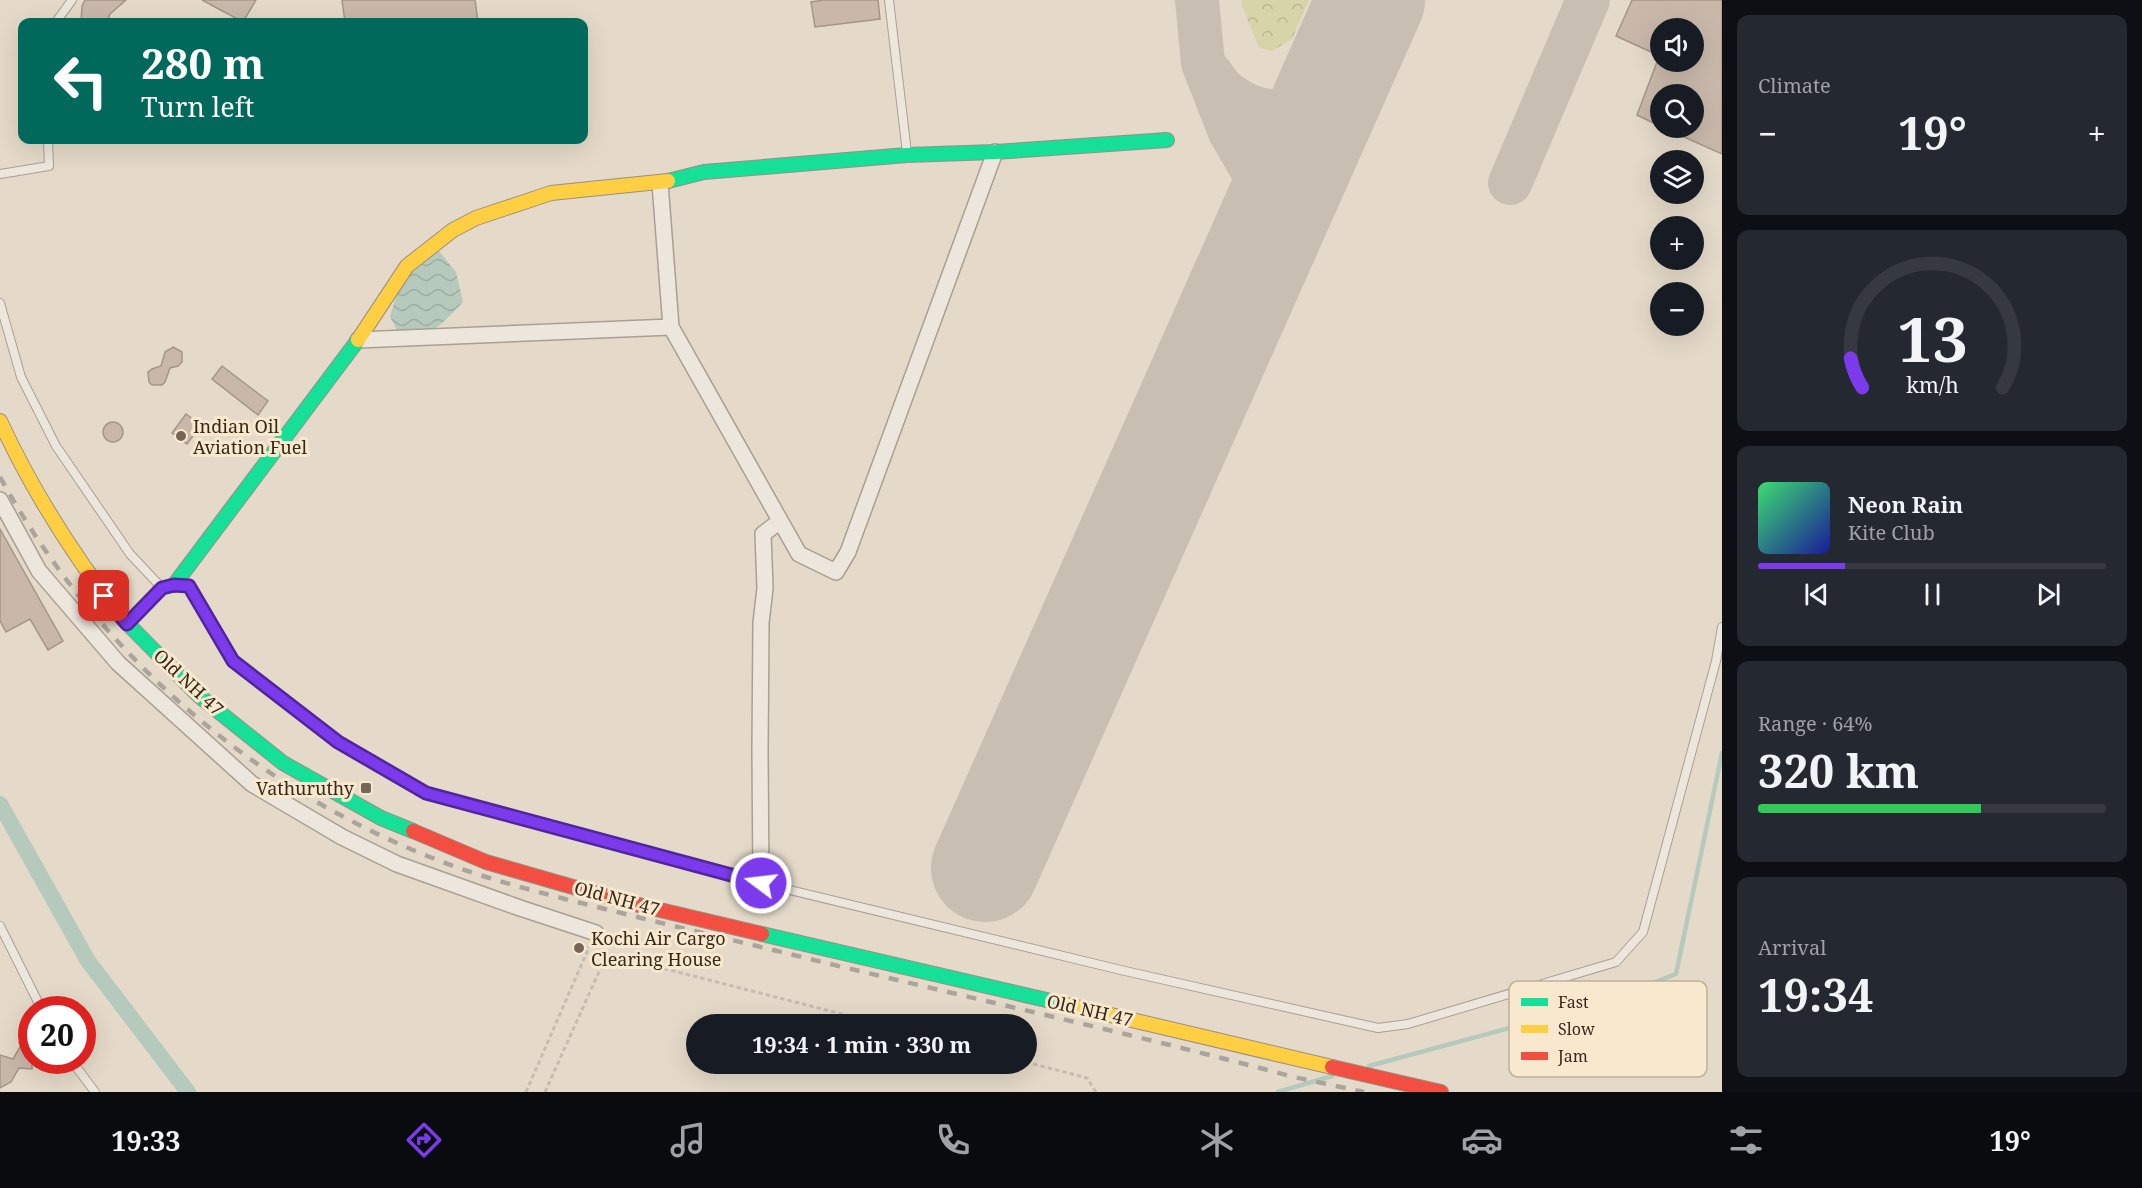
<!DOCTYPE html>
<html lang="en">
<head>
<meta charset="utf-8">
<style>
	body { margin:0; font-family:"Noto Serif",serif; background:#242831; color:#f1f3f6; height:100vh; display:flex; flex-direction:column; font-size:22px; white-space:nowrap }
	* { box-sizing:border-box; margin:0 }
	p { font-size:20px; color:#9ea1a6 }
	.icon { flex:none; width:33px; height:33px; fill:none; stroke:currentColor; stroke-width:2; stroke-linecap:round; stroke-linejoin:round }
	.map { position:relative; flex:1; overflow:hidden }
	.panel { display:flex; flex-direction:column; gap:15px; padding:15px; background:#0d0f14; width:420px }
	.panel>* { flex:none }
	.top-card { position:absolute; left:18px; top:18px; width:570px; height:126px; border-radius:12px; box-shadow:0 6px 24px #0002; background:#00695c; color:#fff; overflow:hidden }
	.tools { position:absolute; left:1650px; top:18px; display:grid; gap:12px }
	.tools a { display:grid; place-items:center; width:54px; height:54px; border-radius:50%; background:#171b24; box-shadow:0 6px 24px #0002; font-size:30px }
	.speed { position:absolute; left:18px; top:996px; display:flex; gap:12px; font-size:30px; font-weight:700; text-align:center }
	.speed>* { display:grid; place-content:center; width:78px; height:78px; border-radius:50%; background:#171b24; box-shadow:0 6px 24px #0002; line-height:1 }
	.speed .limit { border:9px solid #d22; background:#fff; color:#111 }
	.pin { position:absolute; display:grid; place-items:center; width:51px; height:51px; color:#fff; margin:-26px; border-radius:12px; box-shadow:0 3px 9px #0006 }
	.me { position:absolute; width:66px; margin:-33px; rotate:285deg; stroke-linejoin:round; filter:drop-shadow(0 0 4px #0008) }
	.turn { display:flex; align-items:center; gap:21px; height:126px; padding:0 24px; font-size:27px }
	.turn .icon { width:78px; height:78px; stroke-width:2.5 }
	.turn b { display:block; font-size:42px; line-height:51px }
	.big { font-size:45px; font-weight:700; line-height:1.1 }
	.panel .widget { flex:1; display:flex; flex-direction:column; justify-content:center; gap:9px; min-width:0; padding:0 21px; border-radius:12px; background:#242831 }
	.panel .dial { align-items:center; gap:0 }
	.dial svg { height:156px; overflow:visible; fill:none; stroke:#363941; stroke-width:7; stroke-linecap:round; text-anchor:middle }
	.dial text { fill:#f1f3f6; stroke:none }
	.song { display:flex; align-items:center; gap:18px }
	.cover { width:72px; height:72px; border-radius:9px; background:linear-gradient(135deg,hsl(140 70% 55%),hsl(240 70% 35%)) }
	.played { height:6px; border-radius:3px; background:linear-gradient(90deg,#7c3aed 25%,#363941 25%) }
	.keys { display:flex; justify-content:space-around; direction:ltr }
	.heat { display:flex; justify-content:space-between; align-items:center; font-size:33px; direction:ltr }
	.charge { height:9px; border-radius:4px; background:linear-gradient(90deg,#34c759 64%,#363941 0) }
	.trip { position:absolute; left:686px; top:1014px; width:351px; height:60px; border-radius:30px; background:#171b24; box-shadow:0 6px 24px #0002; font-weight:700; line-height:60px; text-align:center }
	.tabs { display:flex; height:96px; justify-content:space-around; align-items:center; background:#090b0e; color:#9ea1a6 }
	.tabs .icon { width:42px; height:42px }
	.tabs .current { color:#7c3aed }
	.tabs b { font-size:27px; color:#f1f3f6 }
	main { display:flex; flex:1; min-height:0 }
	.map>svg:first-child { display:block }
	.park { fill:url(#park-crowns) }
	.water { fill:url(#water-waves) }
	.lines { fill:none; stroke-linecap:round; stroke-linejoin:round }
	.stream { stroke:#b5c9bc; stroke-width:4.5 }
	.canal { stroke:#b5c9bc; stroke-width:16 }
	.taxiway { stroke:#c8bfb2; stroke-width:44 }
	.runway { stroke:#c8bfb2; stroke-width:108 }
	.building { fill:#c9b8aa; stroke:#a59589; stroke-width:1.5 }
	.lane-casing { stroke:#aa9f93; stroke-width:10 }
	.street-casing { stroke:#aa9f93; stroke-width:18 }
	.fast-casing { stroke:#998f83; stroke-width:16 }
	.slow-casing { stroke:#998f83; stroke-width:16 }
	.jam-casing { stroke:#998f83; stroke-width:16 }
	.path { stroke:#c5bdb2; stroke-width:3; stroke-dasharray:4.5 3; stroke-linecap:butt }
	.lane { stroke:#ece6dc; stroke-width:8 }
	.street { stroke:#ece6dc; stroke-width:15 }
	.fast { stroke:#16e098; stroke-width:14 }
	.slow { stroke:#ffcf43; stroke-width:14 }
	.jam { stroke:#f24e42; stroke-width:14 }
	.rail { stroke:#aba49c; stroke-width:4.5; stroke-dasharray:10 10; stroke-linecap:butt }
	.route-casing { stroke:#51269a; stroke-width:15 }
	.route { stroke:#7c3aed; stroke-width:10 }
	.poi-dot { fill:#756658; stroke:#f8e9ce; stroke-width:2 }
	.labels { text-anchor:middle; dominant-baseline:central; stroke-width:6; stroke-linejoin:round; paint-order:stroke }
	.poi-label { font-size:18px; fill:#38271b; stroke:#f8e9ce; text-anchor:start }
	.street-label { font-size:18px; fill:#38271b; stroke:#f8e9ce }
	.key { fill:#f8e9ce; stroke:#beaf98; stroke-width:1.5 }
	.key-label { font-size:16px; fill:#38271b }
</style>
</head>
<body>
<main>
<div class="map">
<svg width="1722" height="1092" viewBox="0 0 1722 1092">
	<defs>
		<pattern id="park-crowns" width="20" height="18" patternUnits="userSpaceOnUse" patternTransform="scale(1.5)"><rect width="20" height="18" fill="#d8d4aa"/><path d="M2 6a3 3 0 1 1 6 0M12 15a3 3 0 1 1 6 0" fill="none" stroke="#bab692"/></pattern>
		<pattern id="water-waves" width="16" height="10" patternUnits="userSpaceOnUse" patternTransform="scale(1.5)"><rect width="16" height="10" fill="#b5c9bc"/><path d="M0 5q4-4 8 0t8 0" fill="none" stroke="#9cada1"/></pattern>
	</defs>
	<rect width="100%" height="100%" fill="#e5dac9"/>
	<!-- park -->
	<path class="park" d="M1241,0H1309L1292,39L1272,51L1259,48L1243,8Z"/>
	<!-- water -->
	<path class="water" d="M439,251L456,272L463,302C441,325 434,336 401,337L390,317C400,281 408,272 439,251Z"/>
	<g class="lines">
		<!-- stream -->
		<path class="stream" d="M1369,1066L1620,998L1637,989L1676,974L1722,753
			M1278,1092L1332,1076"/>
		<!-- canal -->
		<path class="canal" d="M0,804L88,961L188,1092"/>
		<!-- taxiway -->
		<path class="taxiway" d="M1197,0L1203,63L1230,132L1259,182L1265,200L1262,227L1248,278
			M1208,70C1214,77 1219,86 1226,92C1254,114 1286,120 1314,94C1326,82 1336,67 1347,54
			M1510,183L1588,0"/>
		<!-- runway -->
		<path class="runway" d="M985,868L1371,0"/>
	</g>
	<!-- building -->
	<path class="building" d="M85,0H126L110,14L107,22H81L82,6Z
		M202,0H256L243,22Z
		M342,0H475L478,22H345Z
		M824,0H878L880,19L815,27L811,2Z
		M1632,0H1722V154L1664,128H1694V94H1660V126L1637,115L1657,62H1694V28H1660V56L1616,36Z
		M173,347L182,352V362L178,366L170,368L165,382L162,385H152L149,382L148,372L152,369L161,366L165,352Z
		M222,366L268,401L258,415L212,379Z
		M186,414L201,425L187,444L172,433Z
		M103 432a10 10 0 1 1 20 0a10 10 0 1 1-20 0Z
		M0,529L63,641L48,650L30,619L6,632L0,621Z
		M32,1037V1069L19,1068L11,1082L0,1088V1055L13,1059L20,1047Z"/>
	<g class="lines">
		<defs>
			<path id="lane" d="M889,0L907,153
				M56,22L72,0
				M0,174L49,166L48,140
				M0,303L21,377L56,446L130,554L162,588L174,585L189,586L233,661L338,742L426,793L761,883L1125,971L1378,1028L1408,1024L1616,962L1643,932L1716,661L1722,627
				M130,621L162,588
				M0,926L42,1010
				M71,1060L95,1092"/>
			<path id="street" d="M660,183L671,327L799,554L836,572L848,552L995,152
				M358,340L671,327
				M0,500L39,571L118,663L252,784L342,837L397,864L520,908L596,933
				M761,883L760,751L761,623L765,588L763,534L780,521"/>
			<path id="fast" d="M668,181L704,172L907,155L995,152L1167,140
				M174,585L358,340
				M123,619L198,695L283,763L381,818L413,831
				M762,934L1068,1005"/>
			<path id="slow" d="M358,340L407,266L453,230L476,218L551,193L668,181
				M0,421C33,492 75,558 123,619
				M1068,1005L1332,1067"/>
			<path id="jam" d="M413,831L486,862L622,901L762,934
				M1332,1067L1441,1092"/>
		</defs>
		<!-- lane casing -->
		<use href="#lane" class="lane-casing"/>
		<!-- street casing -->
		<use href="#street" class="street-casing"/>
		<!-- fast casing -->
		<use href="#fast" class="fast-casing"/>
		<!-- slow casing -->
		<use href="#slow" class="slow-casing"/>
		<!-- jam casing -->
		<use href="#jam" class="jam-casing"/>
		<!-- path -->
		<path class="path" d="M1026,1062L1087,1078L1096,1092
			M526,1092L590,945
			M545,1092L607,954L881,1024"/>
		<!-- lane -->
		<use href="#lane" class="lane"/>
		<!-- street -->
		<use href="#street" class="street"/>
		<!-- fast -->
		<use href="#fast" class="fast"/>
		<!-- slow -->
		<use href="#slow" class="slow"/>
		<!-- jam -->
		<use href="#jam" class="jam"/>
		<!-- rail -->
		<path class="rail" d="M0,477C100,659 263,798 459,868C496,881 534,891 573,901C633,916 693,931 753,945C933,990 1115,1029 1294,1077L1364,1092"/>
	</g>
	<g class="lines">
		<defs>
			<path id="route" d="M104,596L127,624L162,588L174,585L189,586L233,661L338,742L426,793L761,883"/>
		</defs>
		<!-- route casing -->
		<use href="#route" class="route-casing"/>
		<!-- route -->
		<use href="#route" class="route"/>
	</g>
	<!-- markers -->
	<g class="poi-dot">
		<circle cx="181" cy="436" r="6"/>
		<rect x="360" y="782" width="12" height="12" rx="3"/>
		<circle cx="579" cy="948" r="6"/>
	</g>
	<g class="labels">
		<!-- poi labels -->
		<g class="poi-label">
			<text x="193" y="426">Indian Oil<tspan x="193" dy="21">Aviation Fuel</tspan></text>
			<text x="354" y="788" text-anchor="end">Vathuruthy</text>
			<text x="591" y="938">Kochi Air Cargo<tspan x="591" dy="21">Clearing House</tspan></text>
		</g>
		<!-- street labels -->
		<g class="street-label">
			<text transform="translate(189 682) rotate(43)">Old NH 47</text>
			<text transform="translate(617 898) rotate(15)">Old NH 47</text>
			<text transform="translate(1090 1010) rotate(13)">Old NH 47</text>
		</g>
	</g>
	<!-- legend -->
	<rect x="1509" y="981" width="198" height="96" rx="9" class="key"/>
	<rect x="1521" y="998" width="27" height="8" fill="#16e098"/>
	<rect x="1521" y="1025" width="27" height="8" fill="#ffcf43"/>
	<rect x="1521" y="1052" width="27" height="8" fill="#f24e42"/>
	<g class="key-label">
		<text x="1558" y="1008">Fast</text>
		<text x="1558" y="1035">Slow</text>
		<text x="1558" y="1062">Jam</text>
	</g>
</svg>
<div class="tools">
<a><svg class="icon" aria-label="sound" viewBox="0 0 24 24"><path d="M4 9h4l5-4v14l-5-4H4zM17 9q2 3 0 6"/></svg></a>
<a><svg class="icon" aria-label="search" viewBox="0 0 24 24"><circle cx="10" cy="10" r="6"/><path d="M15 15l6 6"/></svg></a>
<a><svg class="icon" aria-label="layers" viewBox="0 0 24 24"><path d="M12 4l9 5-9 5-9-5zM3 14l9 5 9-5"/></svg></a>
<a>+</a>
<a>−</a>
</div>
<div class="speed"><div class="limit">20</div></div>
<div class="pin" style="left:104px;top:596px;background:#d93025"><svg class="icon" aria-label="arrive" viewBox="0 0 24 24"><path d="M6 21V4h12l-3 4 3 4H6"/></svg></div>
<svg class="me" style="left:761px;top:883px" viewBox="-20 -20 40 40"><circle r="17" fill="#7c3aed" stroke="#fff" stroke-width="3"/><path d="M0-11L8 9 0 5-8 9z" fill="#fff"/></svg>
<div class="trip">19:34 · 1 min · 330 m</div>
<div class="top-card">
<div class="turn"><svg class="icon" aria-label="left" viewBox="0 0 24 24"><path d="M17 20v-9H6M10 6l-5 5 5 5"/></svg><div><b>280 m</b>Turn left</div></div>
</div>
</div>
<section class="panel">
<div class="widget"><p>Climate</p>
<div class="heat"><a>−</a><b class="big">19°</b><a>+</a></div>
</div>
<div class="widget dial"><svg viewBox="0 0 100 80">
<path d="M14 69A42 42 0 1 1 86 69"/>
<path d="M14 69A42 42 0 0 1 8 54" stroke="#7c3aed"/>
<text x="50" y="56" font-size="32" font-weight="700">13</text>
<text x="50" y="72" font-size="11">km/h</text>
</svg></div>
<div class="widget">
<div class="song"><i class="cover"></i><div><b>Neon Rain</b><p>Kite Club</p></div></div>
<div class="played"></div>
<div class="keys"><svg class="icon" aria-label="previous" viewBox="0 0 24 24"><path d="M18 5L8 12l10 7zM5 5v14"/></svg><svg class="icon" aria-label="pause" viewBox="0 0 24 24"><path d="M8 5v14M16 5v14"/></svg><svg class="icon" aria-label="next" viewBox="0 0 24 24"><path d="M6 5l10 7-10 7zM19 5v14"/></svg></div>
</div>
<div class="widget"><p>Range · 64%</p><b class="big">320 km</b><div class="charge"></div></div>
<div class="widget"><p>Arrival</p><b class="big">19:34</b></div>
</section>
</main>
<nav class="tabs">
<b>19:33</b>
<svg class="icon current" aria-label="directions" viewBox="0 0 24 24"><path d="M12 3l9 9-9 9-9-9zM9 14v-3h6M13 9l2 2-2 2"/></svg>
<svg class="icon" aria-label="music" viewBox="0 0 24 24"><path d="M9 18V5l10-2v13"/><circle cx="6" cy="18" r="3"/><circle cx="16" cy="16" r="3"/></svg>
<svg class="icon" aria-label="phone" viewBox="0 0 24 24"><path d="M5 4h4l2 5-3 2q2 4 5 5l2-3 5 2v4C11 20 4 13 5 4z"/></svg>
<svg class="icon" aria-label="climate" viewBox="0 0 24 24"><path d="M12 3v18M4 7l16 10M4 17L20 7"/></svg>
<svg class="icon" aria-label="car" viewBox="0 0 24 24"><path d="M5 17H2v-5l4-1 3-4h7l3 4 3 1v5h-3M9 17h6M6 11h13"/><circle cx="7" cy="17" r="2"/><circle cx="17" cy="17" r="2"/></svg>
<svg class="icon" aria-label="filters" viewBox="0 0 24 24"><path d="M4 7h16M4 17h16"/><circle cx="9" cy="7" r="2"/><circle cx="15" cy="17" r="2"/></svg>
<b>19°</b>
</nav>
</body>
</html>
